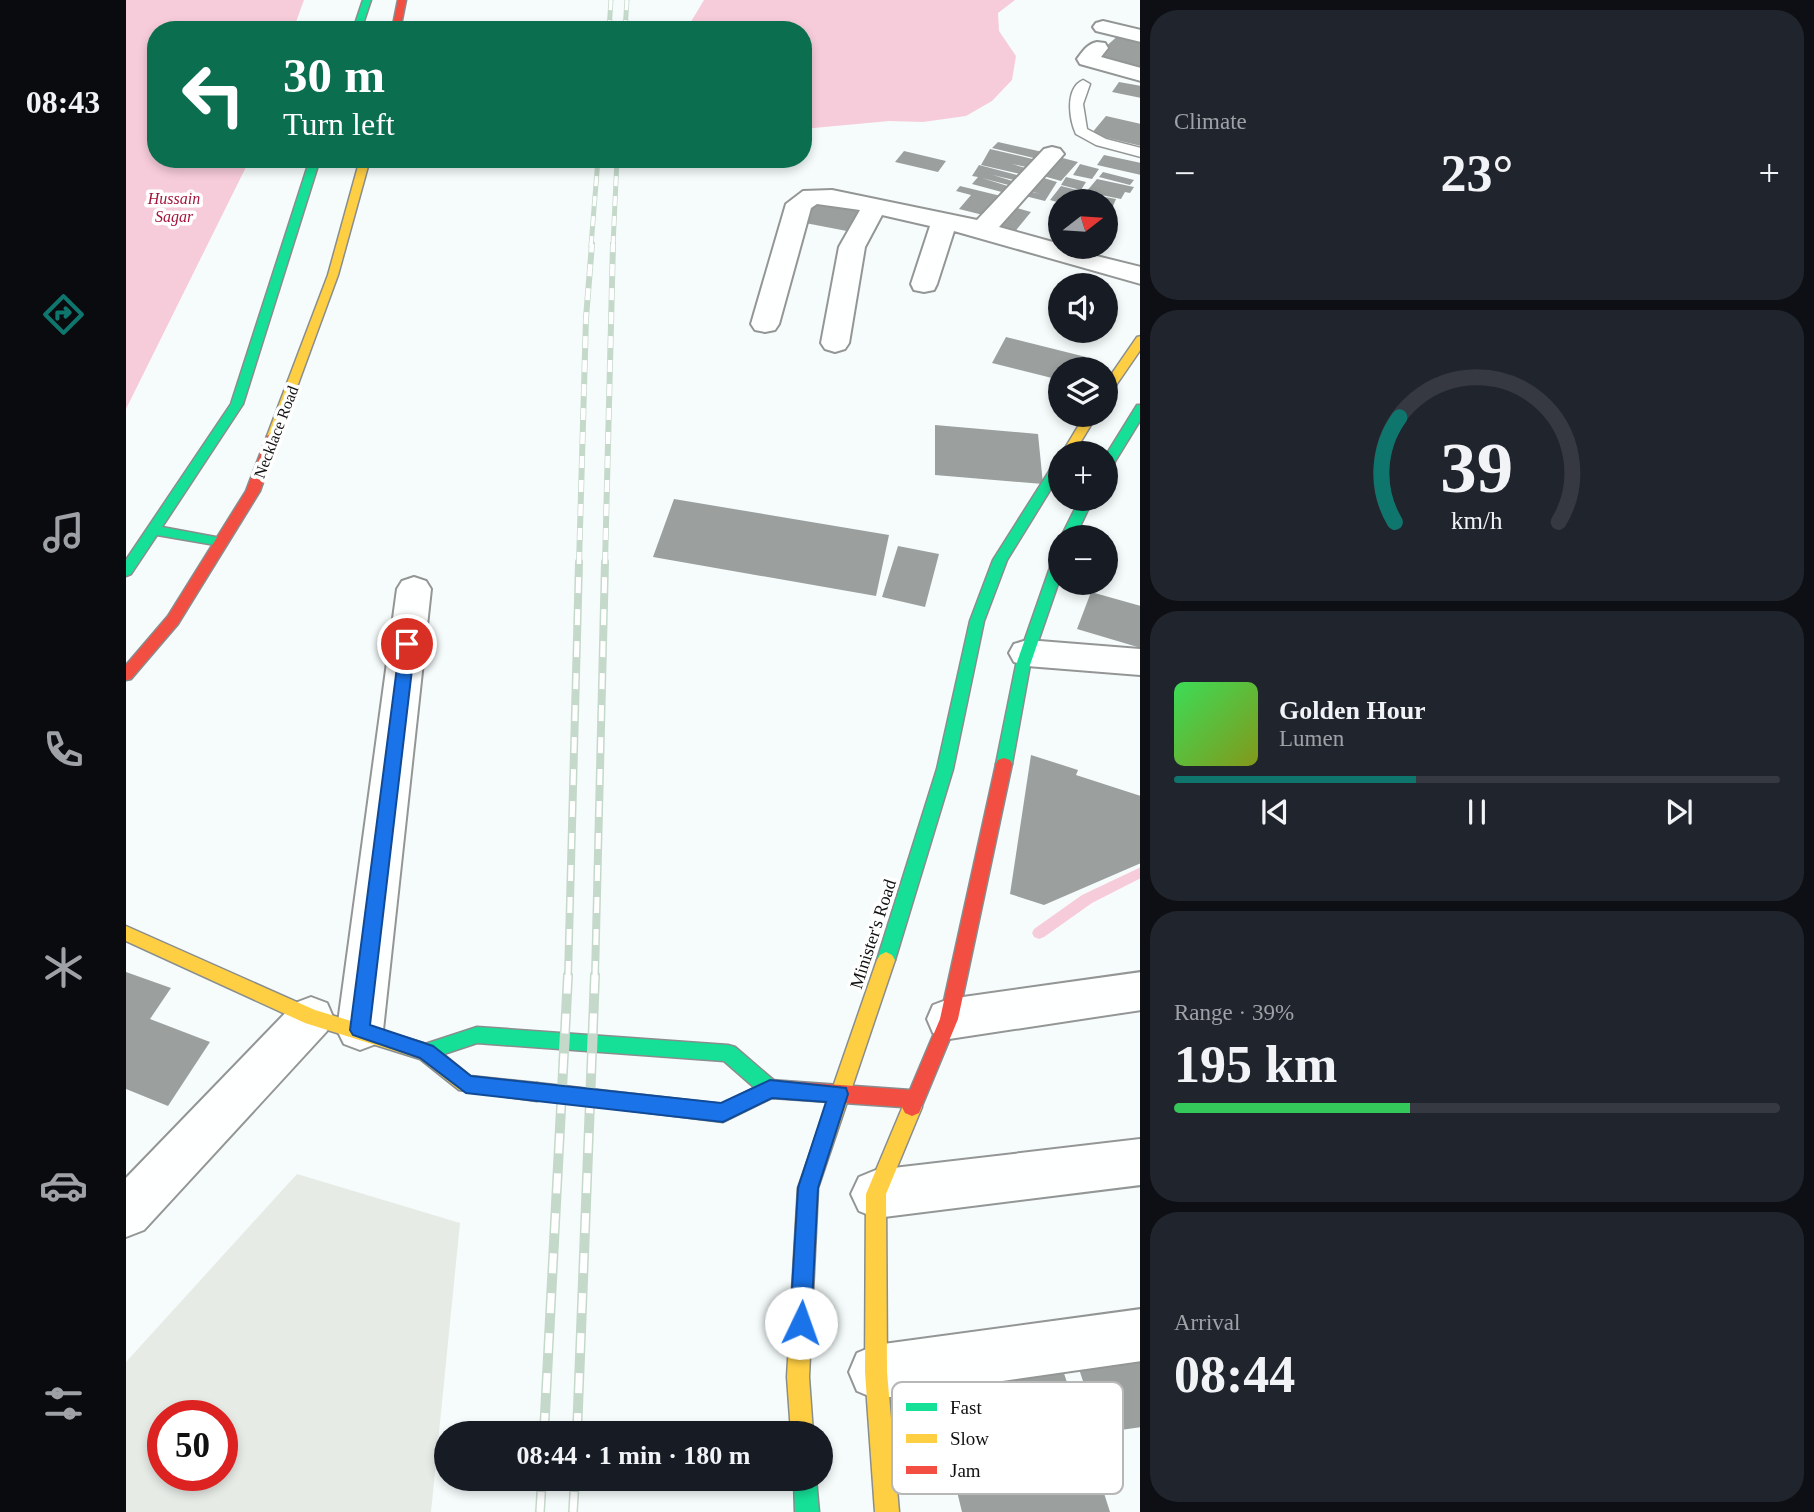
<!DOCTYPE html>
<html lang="en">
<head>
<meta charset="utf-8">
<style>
	body { margin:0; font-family:Georgia,serif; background:#20242c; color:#f1f3f6; height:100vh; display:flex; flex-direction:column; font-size:26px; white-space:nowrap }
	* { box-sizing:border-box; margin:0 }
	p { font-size:23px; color:#9ea1a6 }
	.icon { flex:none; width:38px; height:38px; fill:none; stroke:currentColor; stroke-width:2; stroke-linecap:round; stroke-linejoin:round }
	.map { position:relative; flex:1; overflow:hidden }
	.panel { display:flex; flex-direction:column; gap:10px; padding:10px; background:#0d0f14; width:674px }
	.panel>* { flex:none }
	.top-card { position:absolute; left:21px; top:21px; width:665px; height:147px; border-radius:28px; box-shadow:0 4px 10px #0003; background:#0b6e4f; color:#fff; overflow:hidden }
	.needle { width:46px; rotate:73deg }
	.controls { position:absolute; left:922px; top:189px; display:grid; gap:14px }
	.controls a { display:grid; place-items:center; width:70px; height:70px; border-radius:50%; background:#171b24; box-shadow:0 4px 10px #0003; font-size:35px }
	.speed { position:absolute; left:21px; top:1400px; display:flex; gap:14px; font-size:35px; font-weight:700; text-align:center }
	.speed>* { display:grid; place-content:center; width:91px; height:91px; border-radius:50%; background:#171b24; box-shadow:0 4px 10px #0003; line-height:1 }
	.speed .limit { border:10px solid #d22; background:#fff; color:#111 }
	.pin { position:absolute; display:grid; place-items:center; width:60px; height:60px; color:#fff; margin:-30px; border:4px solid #fff; border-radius:50%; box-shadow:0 2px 7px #0007 }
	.me { position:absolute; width:77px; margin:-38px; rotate:3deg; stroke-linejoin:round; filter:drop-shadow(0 0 5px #0008) }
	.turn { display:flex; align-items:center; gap:24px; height:147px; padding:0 21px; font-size:32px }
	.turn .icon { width:91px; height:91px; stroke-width:2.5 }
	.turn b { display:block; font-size:49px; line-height:60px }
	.big { font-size:52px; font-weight:700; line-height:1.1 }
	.panel .tile { flex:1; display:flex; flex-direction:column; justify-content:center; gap:10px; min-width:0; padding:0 24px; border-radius:28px; background:#20242c }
	.panel .dial { align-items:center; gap:0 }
	.dial svg { height:182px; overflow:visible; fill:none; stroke:#363941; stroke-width:7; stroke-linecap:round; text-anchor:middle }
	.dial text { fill:#f1f3f6; stroke:none }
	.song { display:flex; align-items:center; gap:21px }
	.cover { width:84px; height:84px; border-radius:10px; background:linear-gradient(135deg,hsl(130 70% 55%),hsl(70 70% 35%)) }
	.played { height:7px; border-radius:4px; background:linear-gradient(90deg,#0f766e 40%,#363941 40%) }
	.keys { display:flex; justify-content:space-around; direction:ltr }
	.heat { display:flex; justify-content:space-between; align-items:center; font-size:38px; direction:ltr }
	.charge { height:10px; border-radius:5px; background:linear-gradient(90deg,#34c759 39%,#363941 0) }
	.trip { position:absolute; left:308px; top:1421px; width:399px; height:70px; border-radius:35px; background:#171b24; box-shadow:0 4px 10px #0003; font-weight:700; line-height:70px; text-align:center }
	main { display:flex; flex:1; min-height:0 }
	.tab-bar { display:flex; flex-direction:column; width:126px; justify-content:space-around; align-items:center; background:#090b0e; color:#9ea1a6 }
	.tab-bar .icon { width:49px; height:49px }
	.tab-bar .active { color:#0f766e }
	.tab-bar b { font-size:32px; color:#f1f3f6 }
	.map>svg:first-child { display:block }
	.industrial { fill:#e7ebe6; fill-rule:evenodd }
	.water { fill:#f7ccda }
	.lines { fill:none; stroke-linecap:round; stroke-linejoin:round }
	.stream { fill:#f7ccda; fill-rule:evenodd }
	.building { fill:#9ba09f }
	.lane-casing { stroke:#949696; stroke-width:3 }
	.street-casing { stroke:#949696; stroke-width:4 }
	.fast-casing { stroke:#8a8d8d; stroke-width:3 }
	.slow-casing { stroke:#8a8d8d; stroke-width:3 }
	.jam-casing { stroke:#8a8d8d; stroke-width:3 }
	.lane { fill:#feffff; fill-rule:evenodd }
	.street { fill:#feffff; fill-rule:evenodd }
	.fast { fill:#16e098; fill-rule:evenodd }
	.slow { fill:#ffcf43; fill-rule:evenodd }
	.jam { fill:#f24e42; fill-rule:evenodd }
	.rail-far3-casing { stroke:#c5d9cb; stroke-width:5 }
	.rail-far2-casing { stroke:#c5d9cb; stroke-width:6 }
	.rail-far1-casing { stroke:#c5d9cb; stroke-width:8 }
	.rail-casing { stroke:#c5d9cb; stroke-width:10 }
	.rail-far3 { stroke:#fff; stroke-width:3.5; stroke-dasharray:10; stroke-linecap:butt }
	.rail-far2 { stroke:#fff; stroke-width:4.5; stroke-dasharray:12; stroke-linecap:butt }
	.rail-far1 { stroke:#fff; stroke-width:5; stroke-dasharray:16; stroke-linecap:butt }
	.rail { stroke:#fff; stroke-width:7; stroke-dasharray:20; stroke-linecap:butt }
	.route { fill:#1a73e8; stroke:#114b97; stroke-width:2 }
	.labels { text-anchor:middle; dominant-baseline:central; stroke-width:7; stroke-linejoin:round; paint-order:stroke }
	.far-water-label { font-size:16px; font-style:italic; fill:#a4163d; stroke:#fff }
	.far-street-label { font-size:16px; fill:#101010; stroke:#fff }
	.street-label { font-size:18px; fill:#101010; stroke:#fff }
	.key { fill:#fff; stroke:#b7b7b7; stroke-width:2 }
	.key-label { font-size:19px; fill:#101010 }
</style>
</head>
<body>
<main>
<nav class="tab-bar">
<b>08:43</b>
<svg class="icon active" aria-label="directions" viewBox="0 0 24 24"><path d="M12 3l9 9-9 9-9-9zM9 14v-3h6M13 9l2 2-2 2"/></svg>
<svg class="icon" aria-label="music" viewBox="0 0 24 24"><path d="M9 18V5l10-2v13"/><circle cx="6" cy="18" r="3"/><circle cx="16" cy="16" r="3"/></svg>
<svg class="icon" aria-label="phone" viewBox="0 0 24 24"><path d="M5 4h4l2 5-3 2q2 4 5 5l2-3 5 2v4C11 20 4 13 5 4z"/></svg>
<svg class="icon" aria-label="climate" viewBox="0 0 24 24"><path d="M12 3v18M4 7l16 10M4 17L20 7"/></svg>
<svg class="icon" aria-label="car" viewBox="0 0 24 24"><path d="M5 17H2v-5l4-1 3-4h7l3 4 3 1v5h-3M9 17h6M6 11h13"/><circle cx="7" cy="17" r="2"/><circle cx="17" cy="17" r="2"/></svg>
<svg class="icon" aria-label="filters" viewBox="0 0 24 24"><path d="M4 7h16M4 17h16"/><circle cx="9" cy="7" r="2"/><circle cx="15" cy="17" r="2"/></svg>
</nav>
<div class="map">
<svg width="1015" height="1512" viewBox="0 0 1015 1512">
	<rect width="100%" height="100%" fill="#f6fcfc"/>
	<!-- industrial -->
	<path class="industrial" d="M171,1174L334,1223L305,1512H0V1362ZM37,1416H96V1475H37Z"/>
	<!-- water -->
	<path class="water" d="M0,0H178L167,30H30V159H124L0,409Z
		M578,0H889L872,13L873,31L890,56L886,80L866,101L840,116L797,122L763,121L677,129V30H560Z"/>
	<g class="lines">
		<!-- stream -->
		<path class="stream" d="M1015,867V878L966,903L918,937L913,939L908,937L906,933L908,929L956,895Z"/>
	</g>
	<!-- building -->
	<path class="building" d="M995,33L1015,38V70L967,58Z
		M993,82L1015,86V98L986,92Z
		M980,116L1015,124V146L965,134Z
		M872,142L921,153L916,160L866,148Z
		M864,149L915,161L909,169L886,164L903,169L899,175L855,165Z
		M778,151L820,161L812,172L769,162Z
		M978,155L1015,163V175L971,165Z
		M929,156L952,162L935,181L910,174Z
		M954,164L973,169L966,179L947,175Z
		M853,165L899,177L896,182L867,175L893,183L890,187L856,178L888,188L883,194L846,184L852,177L846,176Z
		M977,172L1008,180L1004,185L973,177Z
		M908,175L931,182L919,201L891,194L895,189L914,194L898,189Z
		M940,177L960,182L955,190L935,185Z
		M971,179L1008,187L1004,193L999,192L995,199L960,192Z
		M834,186L879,197L865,217L833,209L845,195L830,191Z
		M935,186L955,191L949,201L934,203L924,200Z
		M958,193L990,199L987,206L980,205V201H954Z
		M687,200L738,209L726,232L674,222Z
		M880,205L905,212L887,234L862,227Z
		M880,337L960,357L954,369H934V380L866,363Z
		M809,425L912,434L917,484L809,475Z
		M548,499L763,535L750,596L527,557Z
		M772,546L813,554L799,607L756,597Z
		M965,592L1015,606V648L951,629Z
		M905,755L952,770L950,775L1015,796V863L918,905L884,894Z
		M0,972L45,988L24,1019L84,1042L42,1106L0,1089Z
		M1015,1360V1427L974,1433L953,1369Z
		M935,1364L957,1432L809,1455L791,1385Z
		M963,1446L984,1512H836L824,1463Z"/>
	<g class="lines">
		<defs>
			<path id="lane" d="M957,80L964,84L957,104L961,129L980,139L1015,148V157L970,145L950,134C943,119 939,88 957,80Z"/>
			<path id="street" d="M977,21L1015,30V42L970,31L967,27L970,23Z
				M971,42L979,43L982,48L975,57L1015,68V81L954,64L951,59C957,51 961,44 971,42Z
				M926,147L934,149L938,154L873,227L934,244V247L1015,267V284L828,231L811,284L808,290L798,292L788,290L785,284L804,226L756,215L739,247L723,343L719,349L709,352L699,349L695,343L713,247L734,210L691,204L685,208L653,324L649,330L639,332L629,330L625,324L660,204L677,191L706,190L851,220L918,149Z
				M288,577L300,581L305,589L257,1030L250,1044L234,1050L218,1044L211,1030L271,589L276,581Z
				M901,640L1015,649V675L901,666L888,662L883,653L888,644Z
				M1015,972V1010L823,1039L807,1033L801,1019L807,1005L823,999Z
				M185,997L201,1003L207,1017L201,1031L18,1230L0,1237V1178L169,1003Z
				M1015,1139V1185L750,1218L733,1211L725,1194L733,1177L750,1170Z
				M1015,1309V1361L750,1399L731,1391L723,1372L731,1353L750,1345Z"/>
			<path id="fast" d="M237,0H245L235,30H227Z
				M184,159H194L117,404L36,527L95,538L102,542L95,546L31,535L5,574L0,576V560L105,404Z
				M1011,405H1015V419L985,468L980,469V455Z
				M934,461V474L881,560L858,621L827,769L769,960L766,965L760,968L754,965L751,960L811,769L844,621L867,560L929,462Z
				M954,499H967L949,537H935Z
				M934,554V578L904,665L886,764L884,768H872L870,764L890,665L927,559Z
				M351,1027L602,1045L609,1047L651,1083L654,1089L651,1095L644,1098L637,1095L598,1061L351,1043L300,1060L293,1058L291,1052L293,1046Z
				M668,1479H690L693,1512H669Z"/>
			<path id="slow" d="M234,159H244L212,275L153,436L151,439H143L141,436L202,275Z
				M1015,336V349L984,394L980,395V382L1011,337Z
				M959,415H971L948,453H936Z
				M0,926L189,1010L307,1046L344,1076L411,1083L418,1086L421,1092L418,1098L411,1101L333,1090L294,1059L179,1023L0,941Z
				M760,952L766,955L769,960L692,1188L683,1377L687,1433H665L661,1377L672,1188L751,960L754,955Z
				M786,1098L793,1101L796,1107L760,1194L761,1372L773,1512H749L739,1372L740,1194L779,1101Z"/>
			<path id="jam" d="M272,0H280L274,30H266Z
				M147,432L153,436L134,491L52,624L5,679L0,680V665L42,616L120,491L141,436Z
				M878,758L884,760L886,764L832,1019L793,1113L786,1116L779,1113L776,1107L646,1098L597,1122L404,1098L401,1092L404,1086L411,1083L596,1104L644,1080L784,1090L814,1019L870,764L872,760Z"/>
		</defs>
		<!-- lane casing -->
		<use href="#lane" class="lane-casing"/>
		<!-- street casing -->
		<use href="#street" class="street-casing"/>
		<!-- fast casing -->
		<use href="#fast" class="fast-casing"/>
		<!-- slow casing -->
		<use href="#slow" class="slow-casing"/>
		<!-- jam casing -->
		<use href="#jam" class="jam-casing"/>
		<!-- lane -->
		<use href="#lane" class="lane"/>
		<!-- street -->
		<use href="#street" class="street"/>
		<!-- fast -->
		<use href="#fast" class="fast"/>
		<!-- slow -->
		<use href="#slow" class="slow"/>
		<!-- jam -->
		<use href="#jam" class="jam"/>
		<defs>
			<path id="rail-far3" d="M483,30L485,0
				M499,30L501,0
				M465,246L472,159
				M487,246L491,159"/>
			<path id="rail-far2" d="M453,564L460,318L466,244
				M479,564L487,244"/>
			<path id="rail-far1" d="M442,977L453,562
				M469,977L479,562"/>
			<path id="rail" d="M418,1433L442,975
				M451,1433L469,975
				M414,1512L416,1479
				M447,1512L449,1479"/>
		</defs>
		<!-- rail-far3 casing -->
		<use href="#rail-far3" class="rail-far3-casing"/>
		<!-- rail-far2 casing -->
		<use href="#rail-far2" class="rail-far2-casing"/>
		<!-- rail-far1 casing -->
		<use href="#rail-far1" class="rail-far1-casing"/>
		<!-- rail casing -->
		<use href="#rail" class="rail-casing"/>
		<!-- rail-far3 -->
		<use href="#rail-far3" class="rail-far3"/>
		<!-- rail-far2 -->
		<use href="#rail-far2" class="rail-far2"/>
		<!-- rail-far1 -->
		<use href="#rail-far1" class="rail-far1"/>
		<!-- rail -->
		<use href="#rail" class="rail"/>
	</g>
	<!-- route -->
	<path class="route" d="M281,639L289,644L244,1025L307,1046L345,1076L595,1103L644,1080L720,1088L722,1094L692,1188L685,1323L682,1331L675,1334L667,1331L664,1323L672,1188L700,1102L646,1098L597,1122L340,1093L294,1058L227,1035L224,1030L274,644Z"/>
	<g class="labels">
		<!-- far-water labels -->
		<g class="far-water-label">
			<text x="48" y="198">Hussain<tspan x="48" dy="18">Sagar</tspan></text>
		</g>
		<!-- far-street labels -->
		<g class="far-street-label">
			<text transform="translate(150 432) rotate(-69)">Necklace Road</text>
		</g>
		<!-- street labels -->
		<g class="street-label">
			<text transform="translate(747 934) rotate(-72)">Minister's Road</text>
		</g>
	</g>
	<!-- legend -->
	<rect x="766" y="1382" width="231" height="112" rx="10" class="key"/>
	<rect x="780" y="1403" width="31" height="8" fill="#16e098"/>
	<rect x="780" y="1434" width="31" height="9" fill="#ffcf43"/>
	<rect x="780" y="1466" width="31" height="8" fill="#f24e42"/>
	<g class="key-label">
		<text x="824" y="1414">Fast</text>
		<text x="824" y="1445">Slow</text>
		<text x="824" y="1477">Jam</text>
	</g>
</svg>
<div class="controls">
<a><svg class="needle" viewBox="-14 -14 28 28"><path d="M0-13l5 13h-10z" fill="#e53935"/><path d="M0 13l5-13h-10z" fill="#9ea1a6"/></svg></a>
<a><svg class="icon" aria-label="sound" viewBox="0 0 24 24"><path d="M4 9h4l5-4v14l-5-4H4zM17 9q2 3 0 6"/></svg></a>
<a><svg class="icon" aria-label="layers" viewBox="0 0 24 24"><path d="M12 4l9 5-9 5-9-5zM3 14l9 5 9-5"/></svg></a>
<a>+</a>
<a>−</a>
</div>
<div class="speed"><div class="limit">50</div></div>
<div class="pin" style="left:281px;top:644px;background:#d93025"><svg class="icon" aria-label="arrive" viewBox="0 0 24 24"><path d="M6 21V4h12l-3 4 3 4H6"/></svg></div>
<svg class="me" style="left:675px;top:1323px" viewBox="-20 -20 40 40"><circle r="19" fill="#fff"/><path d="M0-13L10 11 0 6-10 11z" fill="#1a73e8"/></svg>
<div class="trip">08:44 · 1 min · 180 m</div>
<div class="top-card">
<div class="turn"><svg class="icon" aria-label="left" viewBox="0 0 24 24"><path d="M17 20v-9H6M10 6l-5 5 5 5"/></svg><div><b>30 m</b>Turn left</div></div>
</div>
</div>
<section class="panel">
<div class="tile"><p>Climate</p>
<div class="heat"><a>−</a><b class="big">23°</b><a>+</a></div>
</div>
<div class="tile dial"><svg viewBox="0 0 100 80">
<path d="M14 69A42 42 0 1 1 86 69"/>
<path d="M14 69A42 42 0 0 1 16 23" stroke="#0f766e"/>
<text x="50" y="56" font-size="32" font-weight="700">39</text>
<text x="50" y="72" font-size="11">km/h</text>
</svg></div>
<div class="tile">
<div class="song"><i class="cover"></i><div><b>Golden Hour</b><p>Lumen</p></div></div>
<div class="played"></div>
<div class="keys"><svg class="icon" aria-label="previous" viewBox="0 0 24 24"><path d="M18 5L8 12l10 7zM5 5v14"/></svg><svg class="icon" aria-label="pause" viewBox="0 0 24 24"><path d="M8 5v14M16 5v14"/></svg><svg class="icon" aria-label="next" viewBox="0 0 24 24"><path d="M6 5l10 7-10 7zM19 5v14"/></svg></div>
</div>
<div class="tile"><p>Range · 39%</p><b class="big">195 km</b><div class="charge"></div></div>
<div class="tile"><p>Arrival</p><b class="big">08:44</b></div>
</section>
</main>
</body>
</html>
